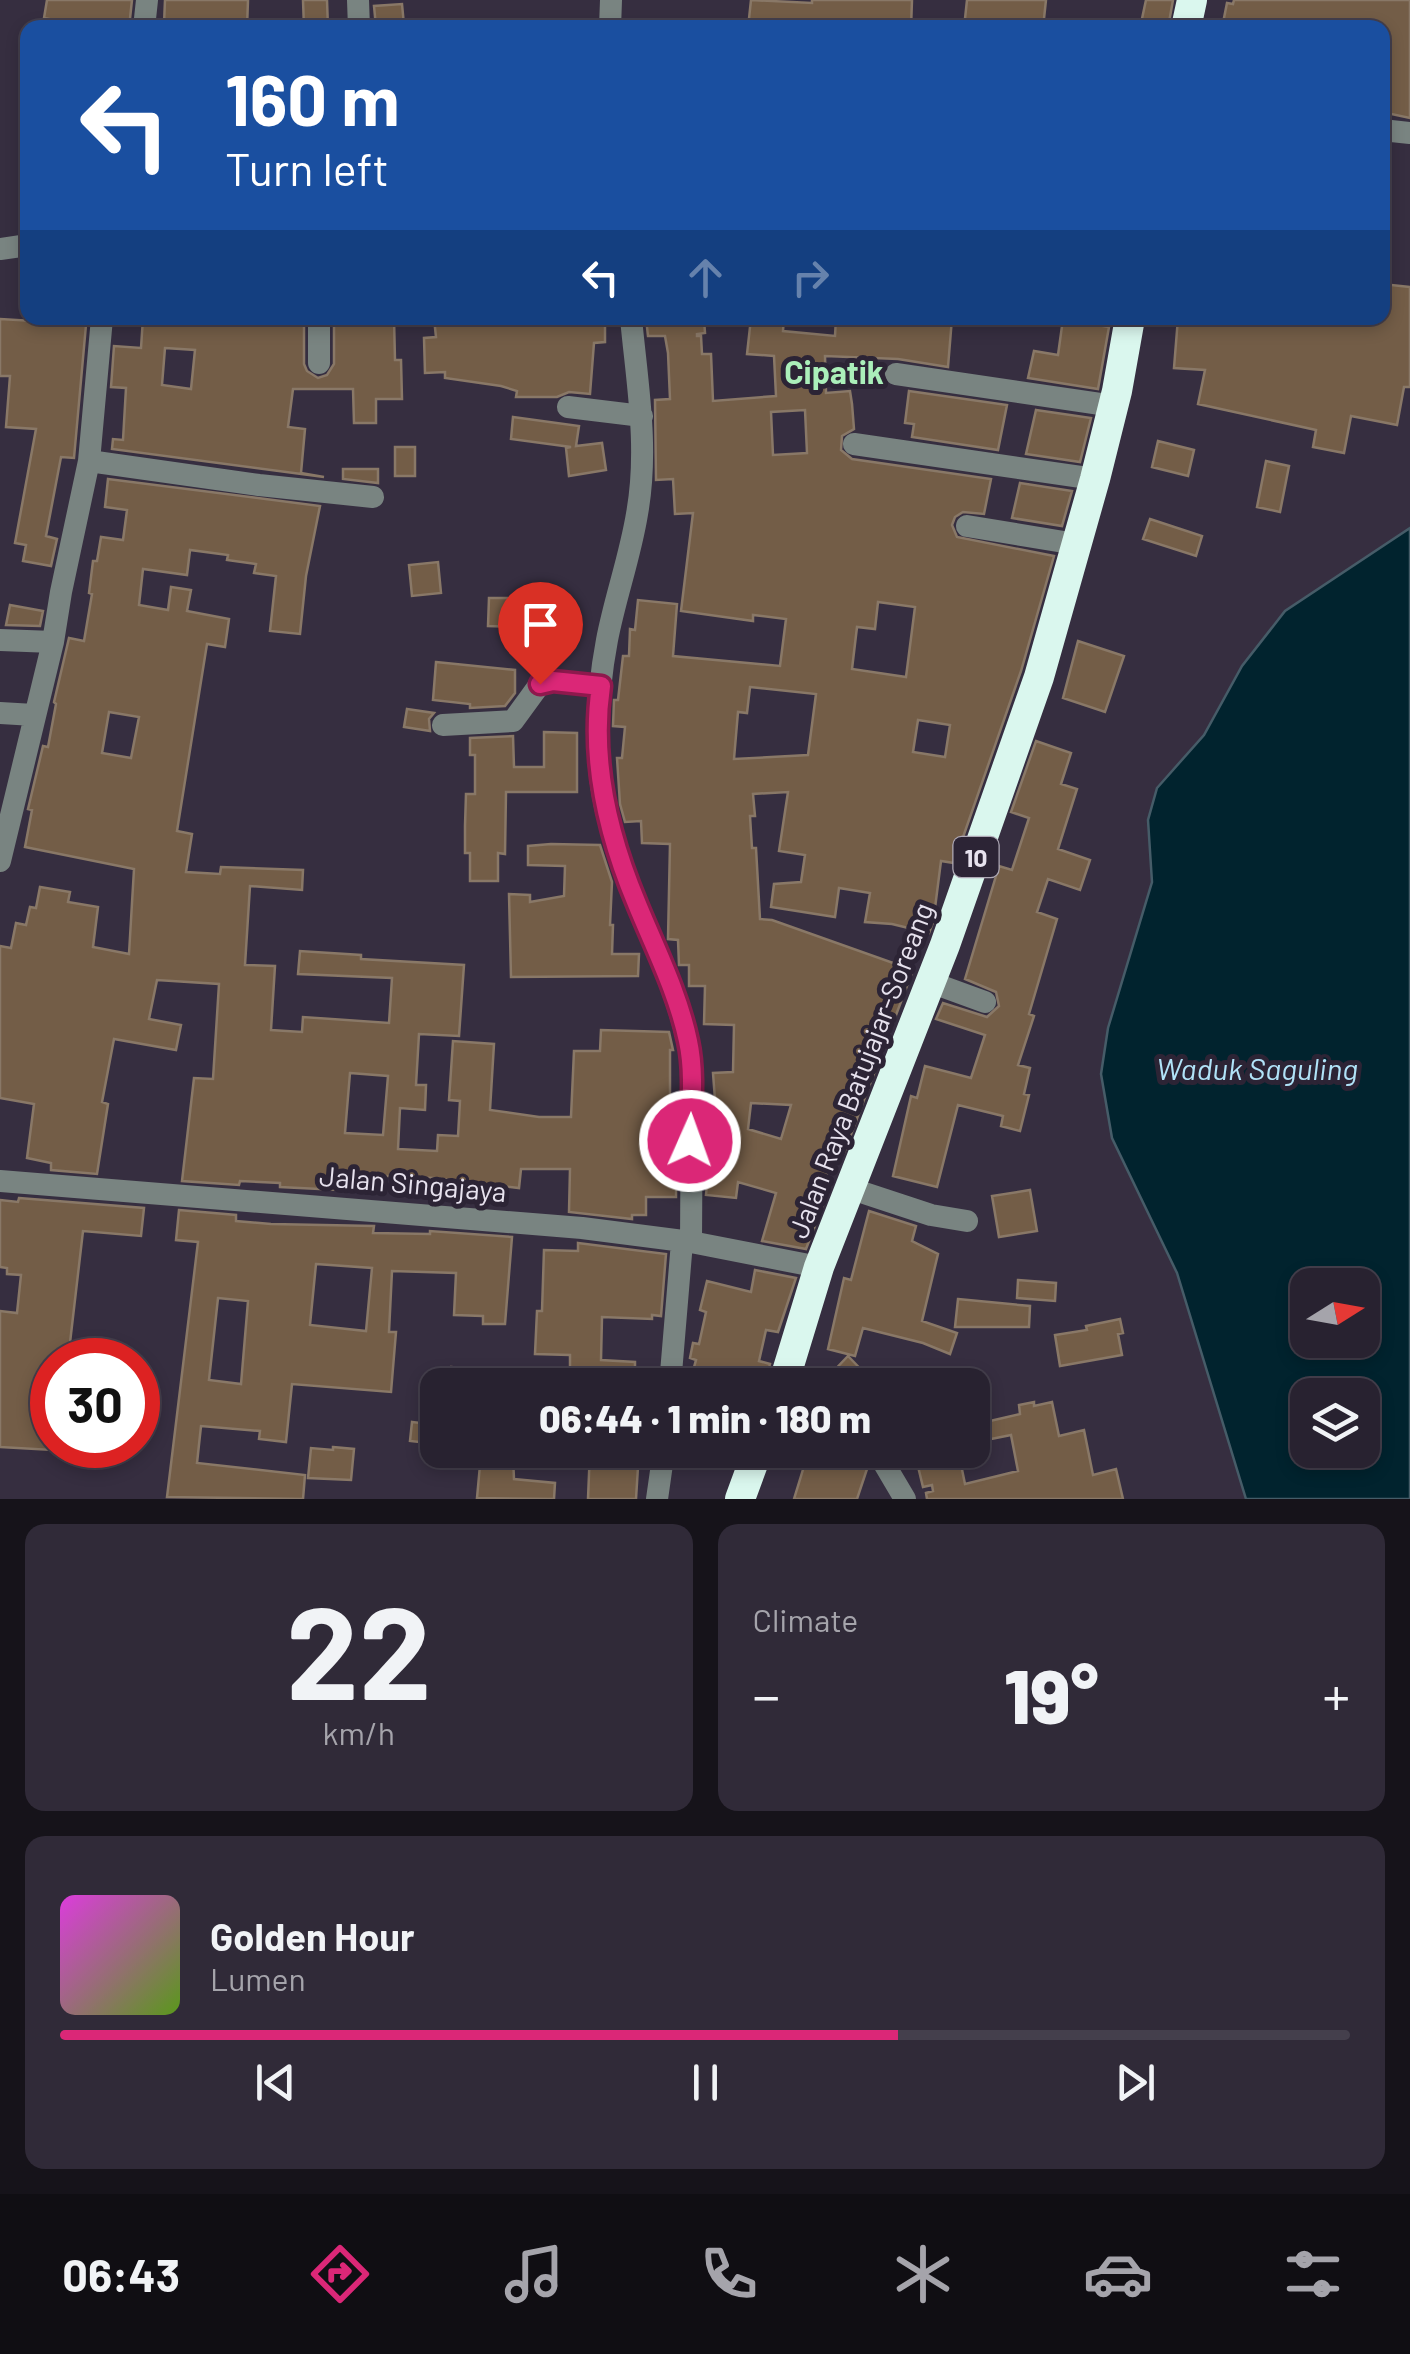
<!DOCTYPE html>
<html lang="en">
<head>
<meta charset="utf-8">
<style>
	body { margin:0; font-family:Barlow,sans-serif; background:#302a38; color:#f1f3f6; height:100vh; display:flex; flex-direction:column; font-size:38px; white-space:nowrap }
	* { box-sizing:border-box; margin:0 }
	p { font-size:32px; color:#a5a4ab }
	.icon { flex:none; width:55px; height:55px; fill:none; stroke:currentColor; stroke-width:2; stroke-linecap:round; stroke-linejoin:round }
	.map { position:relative; height:1499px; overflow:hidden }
	.drawer { display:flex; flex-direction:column; gap:25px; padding:25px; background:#16131a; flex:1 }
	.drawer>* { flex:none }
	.guide { position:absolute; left:20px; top:20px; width:1370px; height:305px; border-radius:20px; box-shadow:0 5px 15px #0003,0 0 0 2px #443f4c; background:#1a4fa0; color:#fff; overflow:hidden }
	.needle { width:65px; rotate:79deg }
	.controls { position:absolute; left:1290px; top:1268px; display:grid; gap:20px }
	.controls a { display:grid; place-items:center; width:90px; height:90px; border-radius:20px; background:#282230; box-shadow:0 5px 15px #0003,0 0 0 2px #443f4c; font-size:50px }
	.speed { position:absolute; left:30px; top:1338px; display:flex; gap:20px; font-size:50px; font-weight:700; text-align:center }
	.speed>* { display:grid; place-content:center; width:130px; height:130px; border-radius:50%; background:#282230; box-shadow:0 5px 15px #0003,0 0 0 2px #443f4c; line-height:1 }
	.speed .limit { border:15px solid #d22; background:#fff; color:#111 }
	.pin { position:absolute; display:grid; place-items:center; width:85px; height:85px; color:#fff; margin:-102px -42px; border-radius:50% 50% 50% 0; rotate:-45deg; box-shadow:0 0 10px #0007 }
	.pin .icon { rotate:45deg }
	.me { position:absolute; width:110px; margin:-55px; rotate:2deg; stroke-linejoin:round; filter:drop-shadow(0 0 8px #0008) }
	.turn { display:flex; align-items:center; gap:35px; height:210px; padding:0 40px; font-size:45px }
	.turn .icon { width:130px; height:130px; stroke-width:2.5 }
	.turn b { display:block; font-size:70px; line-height:85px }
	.lanes { display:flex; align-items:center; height:95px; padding:0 40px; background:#0003; justify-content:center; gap:50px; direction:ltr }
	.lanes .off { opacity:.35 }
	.big { font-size:75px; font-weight:800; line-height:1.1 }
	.drawer .tile { flex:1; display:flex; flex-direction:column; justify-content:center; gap:15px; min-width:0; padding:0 35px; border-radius:20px; background:#302a38 }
	.drawer .dial { align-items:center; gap:0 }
	.dial b { font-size:130px; line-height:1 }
	.song { display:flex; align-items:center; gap:30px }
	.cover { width:120px; height:120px; border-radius:15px; background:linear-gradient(135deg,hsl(300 70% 55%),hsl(90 70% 35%)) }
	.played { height:10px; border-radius:5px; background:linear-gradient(90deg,#db2777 65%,#443f4c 65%) }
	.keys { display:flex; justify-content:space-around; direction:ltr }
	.heat { display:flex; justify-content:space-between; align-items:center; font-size:55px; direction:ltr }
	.drawer .tiles { flex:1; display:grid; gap:25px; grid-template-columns:1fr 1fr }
	.tile:last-child { grid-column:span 2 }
	.trip { position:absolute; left:420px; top:1368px; width:570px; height:100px; border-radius:20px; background:#282230; box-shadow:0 5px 15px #0003,0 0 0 2px #443f4c; font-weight:800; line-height:100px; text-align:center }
	.tab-bar { display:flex; height:160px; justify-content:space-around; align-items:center; background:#100e13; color:#a5a4ab }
	.tab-bar .icon { width:70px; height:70px }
	.tab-bar .active { color:#db2777 }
	.tab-bar b { font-size:45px; color:#f1f3f6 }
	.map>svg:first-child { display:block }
	.water { fill:#01232e; stroke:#465c68; stroke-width:2.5; fill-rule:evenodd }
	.building { fill:#735d47; stroke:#897867; stroke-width:2.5; fill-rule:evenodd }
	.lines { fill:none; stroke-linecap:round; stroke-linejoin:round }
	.minor { stroke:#798481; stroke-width:22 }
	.highway { stroke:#daf7ee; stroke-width:30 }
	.route-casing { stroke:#8e194d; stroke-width:25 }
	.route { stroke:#db2777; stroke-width:18 }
	.labels { text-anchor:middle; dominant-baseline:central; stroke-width:10; stroke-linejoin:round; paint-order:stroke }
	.shield { fill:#2c2435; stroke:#afa9b6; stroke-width:2.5 }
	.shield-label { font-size:25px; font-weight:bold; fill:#e7e2ee }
	.street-label { font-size:28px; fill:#e7e2ee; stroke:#2c2435 }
	.water-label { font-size:30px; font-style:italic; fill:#b1e3f8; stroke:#2c2435 }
	.quarter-label { font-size:32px; font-weight:bold; fill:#abefba; stroke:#2c2435 }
</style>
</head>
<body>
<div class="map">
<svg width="1410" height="1499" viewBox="0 0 1410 1499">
	<rect width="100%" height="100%" fill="#362e40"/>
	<!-- water -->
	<path class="water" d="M1410,528V1499H1246L1177,1273L1112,1138L1101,1074L1108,1028L1152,882L1148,820L1157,788L1204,735L1242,666L1285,611ZM1308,1285H1362V1340H1308ZM1308,1395H1362V1450H1308Z"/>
	<!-- building -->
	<path class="building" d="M47,0H132L129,28H94L44,18Z
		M165,0H248L247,28L164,24Z
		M303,0H327L328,28H304Z
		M751,0L812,3V0H912L911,28H832L784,23V28H748Z
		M967,0H1046L1043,28H964Z
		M1146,0H1173L1168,28H1140Z
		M1234,0H1410V118L1382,112V28H1222L1227,3L1233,4Z
		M402,4L404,25L376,27L374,6Z
		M1382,284L1410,287V387H1404L1397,425L1351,416L1344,453L1313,447L1316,430L1198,404L1205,370L1174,368L1178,318H1382Z
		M32,318H61L60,323L86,325L74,458L61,457L46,536L57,539L51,566L23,561L26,545L15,543L36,429L6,427L10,376H0V319L33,321Z
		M143,318H304V364L307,371L318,378L327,375L334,364V318H394L395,360H401L402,399H376V423H354L353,389H293L288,427L305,429L301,473L324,477L112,449L113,439L123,440L126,388L111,387L114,346L141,348ZM165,348L195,350L191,389L162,385Z
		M434,318H605V342L594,343L590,394L569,392L557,397H516L517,391L501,386L445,378V372L425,373L424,338L436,337Z
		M646,318H662V321L704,319L705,333L697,334V336H701L702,354H711L713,401L776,396L774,356L747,354L751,318H784L783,331L835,336L836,318H952L948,367L898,359L825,356L826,393L850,391L852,404L854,429L842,436L841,450L852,459L991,479L984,514L963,512L955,517L952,525L957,537L1054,556L1021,671L954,863L941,861L935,908L938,909L929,933L892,924L865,922L870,893L839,888L835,917L771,907L774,884L801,882L805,855L779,851L788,792L753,794L755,816H750L752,848H756L760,919L772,920L913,970L844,1153L834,1150L822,1190L828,1192L806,1249L762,1241L776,1193L738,1182L736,1198L706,1195L715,1100L713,1073L733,1072L734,1025L704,1024L705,986H689V965H679L678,940L668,939L670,844L642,843L641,821L625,822L620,804L617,758H622L625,727L613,726L614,700H618L623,656H629L630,629L635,630L638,600L677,604L673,656L780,666L786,619L753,615V621L681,611L693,513L675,514L673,479L656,480L655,400L670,399L668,353L665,336H648ZM805,410L807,453L773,455L771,412ZM878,602L915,607L906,677L852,669L857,627L875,629ZM750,687L816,694L808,755L734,759L738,712L747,713ZM918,720L950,725L945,757L913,752ZM751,1103L791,1105L781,1139L748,1129Z
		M1063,319L1109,327L1098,389L1028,378L1034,351L1058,355Z
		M909,391L1007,405L998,450L912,437L914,424L905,423Z
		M1036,410L1091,418L1080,462L1026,454Z
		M513,417L579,426L576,446L602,443L606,470L569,476L566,448L571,447L511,439Z
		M1158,441L1194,450L1188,476L1152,467Z
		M395,447H415V476H395Z
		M1266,461L1289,466L1280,512L1257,507Z
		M343,469H378V483L343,479Z
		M108,479L320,506L306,576L300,634L270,631L276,576L254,573L256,564L227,560L228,555L190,550L187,575L143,569L139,605L168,610L171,587L191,590L187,611L229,619L225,647L207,644L177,831L192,834L186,872L220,874L221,867L303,870L302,890L250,886L245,965L275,966L271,1030L302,1032L303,1017L389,1023L392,978L298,974L300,951L361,955V959L464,965L459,1036L419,1034L416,1085H426L425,1110L400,1108L398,1149L437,1151L438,1135L458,1136L460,1101L449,1100L453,1041L494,1044L490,1110L539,1117H571L574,1051H600L601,1030L669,1032L673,1050H670V1096H677L676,1197H646V1215H632V1219L569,1212L570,1169H521L519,1188L433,1178L340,1174L339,1190L280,1187V1183L240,1181L239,1185L182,1181L194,1078L213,1079L219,984L157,980L149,1019L181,1025L176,1050L114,1039L102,1102L108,1104L97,1174L51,1170V1163L27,1158L34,1104L0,1098V946L11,948L16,923L26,925L30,907L36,908L40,887L70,892L68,902L98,907L93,947L129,954L134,869L25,847L32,810L28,809L43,746L48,747L56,704L54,702L69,638L84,641L92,594L89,593L93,561H97L101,537L123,540L127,510L105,507ZM109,712L139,717L131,758L102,753ZM350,1073L388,1076L383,1135L345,1133Z
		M1020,483L1072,491L1062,526L1012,518Z
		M1150,519L1202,536L1196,556L1143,539Z
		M438,562L441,593L412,596L409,565Z
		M489,598H517L516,627L488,626Z
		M549,600L574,602L570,648L545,646Z
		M10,605L43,611L40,626L6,625Z
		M1078,641L1124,656L1105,712L1063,698Z
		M436,662L515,670V693L505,706L470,708V704L433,700Z
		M407,709L434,713L429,719L430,731L404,727Z
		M544,732L577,733V792H506L505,854L498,853V881H470V853H465V826L466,794H475V755H470V738L513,736L514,767H544Z
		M1036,741L1071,753L1061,784L1077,789L1058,849L1090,860L1080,890L1048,879L1037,912L1057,919L1029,1014L1034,1016L1018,1065L1030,1068L1024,1094L1029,1095L1020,1131L1001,1126L1003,1116L958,1105L937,1187L893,1176L911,1096L917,1098L925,1066L971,1078L985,1035L936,1019L943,1003L987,1017L999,1006L996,992L965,979L999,866L1012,870L1029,818L1011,812Z
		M551,844L600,845L612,882L610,925H613L612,954H639L638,976L511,977L509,894L530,895V902L564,896L565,866L528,865V846Z
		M1030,1190L1037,1231L999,1237L992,1196Z
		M19,1198L144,1208L141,1236L83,1231L68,1360H52V1450L0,1447V1311L17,1313L21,1275L7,1274V1268L0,1267V1200L18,1202Z
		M179,1210L236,1215V1221L271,1224L374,1226L373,1233L430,1234V1231L512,1237L505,1324H483V1316L454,1315L456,1273L392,1271L389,1332H396L391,1392L292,1384L286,1442L259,1439L260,1431L201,1426L197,1463L305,1475L303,1499L167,1497L198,1242L176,1240ZM316,1264L372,1268L366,1331L310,1325ZM218,1298L248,1301L241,1384L209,1380Z
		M869,1211L916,1226L912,1241L938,1254L922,1321L957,1333L950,1354L923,1343L863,1328L855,1356L828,1349L844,1278L851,1280Z
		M578,1243L666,1254L661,1316L652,1315V1319L602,1317L601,1360L635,1362V1385H620V1379L570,1376V1355L535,1354L537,1311H542L544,1250L578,1251Z
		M755,1270L796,1278L778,1332L766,1330L759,1361L770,1364L765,1385H689L696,1360L690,1358L693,1343L699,1344L706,1312L700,1310L707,1281L751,1292Z
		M1018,1280L1056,1283L1055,1301L1017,1298Z
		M958,1299L1030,1306L1029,1327H955Z
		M1120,1319L1123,1333L1118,1334L1122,1355L1060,1366L1055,1335L1087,1330L1086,1326Z
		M848,1356L876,1385H836L828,1377Z
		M451,1367L529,1375V1385H449Z
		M1034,1402V1406L1052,1402L1059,1436L1084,1430L1093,1475L1116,1469L1123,1499H927L926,1493L933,1491L932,1485L923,1487L914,1450H958L965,1484L1018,1471L1011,1435L981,1441L977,1424L1020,1414L1019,1405Z
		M412,1422L438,1425V1444L410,1441Z
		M333,1447L354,1449L351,1480L308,1478L311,1448L333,1450Z
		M478,1450H508L507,1456L513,1457L514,1479L555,1483L554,1499L477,1498L480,1465H477Z
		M590,1450H649L646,1467H638L636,1499H588Z
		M809,1450H848L862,1454L868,1466L857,1499H794Z"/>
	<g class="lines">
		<!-- minor -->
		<path class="minor" d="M358,0L359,28
			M144,28L147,0
			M610,28L611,0
			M1382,130L1410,133
			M0,249L28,245
			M319,318V363
			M631,318C637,383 649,448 637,514C630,557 615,598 607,640C599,682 596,725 599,768C608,873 676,962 692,1065L691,1242
			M896,374L1114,406
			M568,407L642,416
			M854,444L1095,479
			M89,461L259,485L373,497
			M967,526L1076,544
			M0,640L53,642
			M0,713L34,715
			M443,725L513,721L540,684L553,681L601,686
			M0,861L53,642L61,592L89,461L102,318
			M930,982L985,1002
			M0,1181L582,1228L691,1242L819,1267
			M849,1188L931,1215L967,1221
			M670,1385L682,1242
			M876,1450L905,1499
			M657,1499L664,1450"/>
		<!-- highway -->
		<path class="highway" d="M1186,28L1192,0
			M783,1385L819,1267L945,945L1039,677L1095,479L1117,391L1130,318
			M740,1499L758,1450"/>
	</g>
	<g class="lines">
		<defs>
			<path id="route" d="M540,684L553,681L601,686C590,760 608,835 637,904C655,948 678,993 688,1041C695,1073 691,1108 690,1141"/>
		</defs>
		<!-- route casing -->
		<use href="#route" class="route-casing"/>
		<!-- route -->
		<use href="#route" class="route"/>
	</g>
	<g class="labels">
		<!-- shield labels -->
		<rect class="shield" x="953.5" y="837" width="45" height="40" rx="8"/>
		<g class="shield-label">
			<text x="976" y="857">10</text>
		</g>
		<!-- street labels -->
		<g class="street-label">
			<text transform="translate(860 1070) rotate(-69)">Jalan Raya Batujajar-Soreang</text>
			<text transform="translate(413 1183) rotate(5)">Jalan Singajaya</text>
		</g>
		<!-- water labels -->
		<g class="water-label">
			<text x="1257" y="1068">Waduk Saguling</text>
		</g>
		<!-- quarter labels -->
		<g class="quarter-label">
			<text x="834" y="371">Cipatik</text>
		</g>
	</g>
</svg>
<div class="controls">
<a><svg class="needle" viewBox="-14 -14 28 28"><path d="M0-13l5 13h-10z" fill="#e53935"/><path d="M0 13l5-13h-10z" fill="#a5a4ab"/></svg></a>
<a><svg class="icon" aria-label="layers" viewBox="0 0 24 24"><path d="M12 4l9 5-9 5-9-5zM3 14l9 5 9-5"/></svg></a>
</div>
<div class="speed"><div class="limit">30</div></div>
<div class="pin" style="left:540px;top:684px;background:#d93025"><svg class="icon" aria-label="arrive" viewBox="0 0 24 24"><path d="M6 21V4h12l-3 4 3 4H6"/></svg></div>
<svg class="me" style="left:690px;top:1141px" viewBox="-20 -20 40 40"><circle r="17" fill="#db2777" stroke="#fff" stroke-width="3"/><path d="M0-11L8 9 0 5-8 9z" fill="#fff"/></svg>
<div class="trip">06:44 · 1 min · 180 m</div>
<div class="guide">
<div class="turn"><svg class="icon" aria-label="left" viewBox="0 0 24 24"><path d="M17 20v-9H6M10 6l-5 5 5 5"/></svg><div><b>160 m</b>Turn left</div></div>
<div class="lanes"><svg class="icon" aria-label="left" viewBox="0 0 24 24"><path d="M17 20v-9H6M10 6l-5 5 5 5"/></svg><svg class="icon off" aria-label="ahead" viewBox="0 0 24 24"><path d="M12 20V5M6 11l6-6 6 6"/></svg><svg class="icon off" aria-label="right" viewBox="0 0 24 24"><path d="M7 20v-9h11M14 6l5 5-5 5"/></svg></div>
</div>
</div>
<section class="drawer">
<div class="tiles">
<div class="tile dial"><b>22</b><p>km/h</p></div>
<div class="tile"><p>Climate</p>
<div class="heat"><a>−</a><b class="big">19°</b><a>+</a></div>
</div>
<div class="tile">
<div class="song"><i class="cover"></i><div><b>Golden Hour</b><p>Lumen</p></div></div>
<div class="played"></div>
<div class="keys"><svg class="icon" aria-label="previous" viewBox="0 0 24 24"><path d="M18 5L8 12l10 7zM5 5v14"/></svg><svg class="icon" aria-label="pause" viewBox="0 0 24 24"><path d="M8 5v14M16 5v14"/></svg><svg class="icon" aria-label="next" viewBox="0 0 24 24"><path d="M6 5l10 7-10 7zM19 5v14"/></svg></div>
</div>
</div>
</section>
<nav class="tab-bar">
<b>06:43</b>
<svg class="icon active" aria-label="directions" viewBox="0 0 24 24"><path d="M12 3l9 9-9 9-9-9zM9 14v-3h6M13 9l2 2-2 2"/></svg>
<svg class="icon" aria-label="music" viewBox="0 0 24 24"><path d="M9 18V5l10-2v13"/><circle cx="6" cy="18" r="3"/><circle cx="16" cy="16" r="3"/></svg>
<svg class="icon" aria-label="phone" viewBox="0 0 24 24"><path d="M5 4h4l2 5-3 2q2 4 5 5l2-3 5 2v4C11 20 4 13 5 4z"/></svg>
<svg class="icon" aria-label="climate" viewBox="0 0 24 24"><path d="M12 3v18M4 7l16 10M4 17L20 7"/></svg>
<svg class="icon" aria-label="car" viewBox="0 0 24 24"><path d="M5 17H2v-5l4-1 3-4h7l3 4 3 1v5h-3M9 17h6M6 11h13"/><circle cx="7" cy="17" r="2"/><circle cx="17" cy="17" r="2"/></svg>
<svg class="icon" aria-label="filters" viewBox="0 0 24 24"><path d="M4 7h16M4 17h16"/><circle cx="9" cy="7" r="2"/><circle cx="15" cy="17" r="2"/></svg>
</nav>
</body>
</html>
